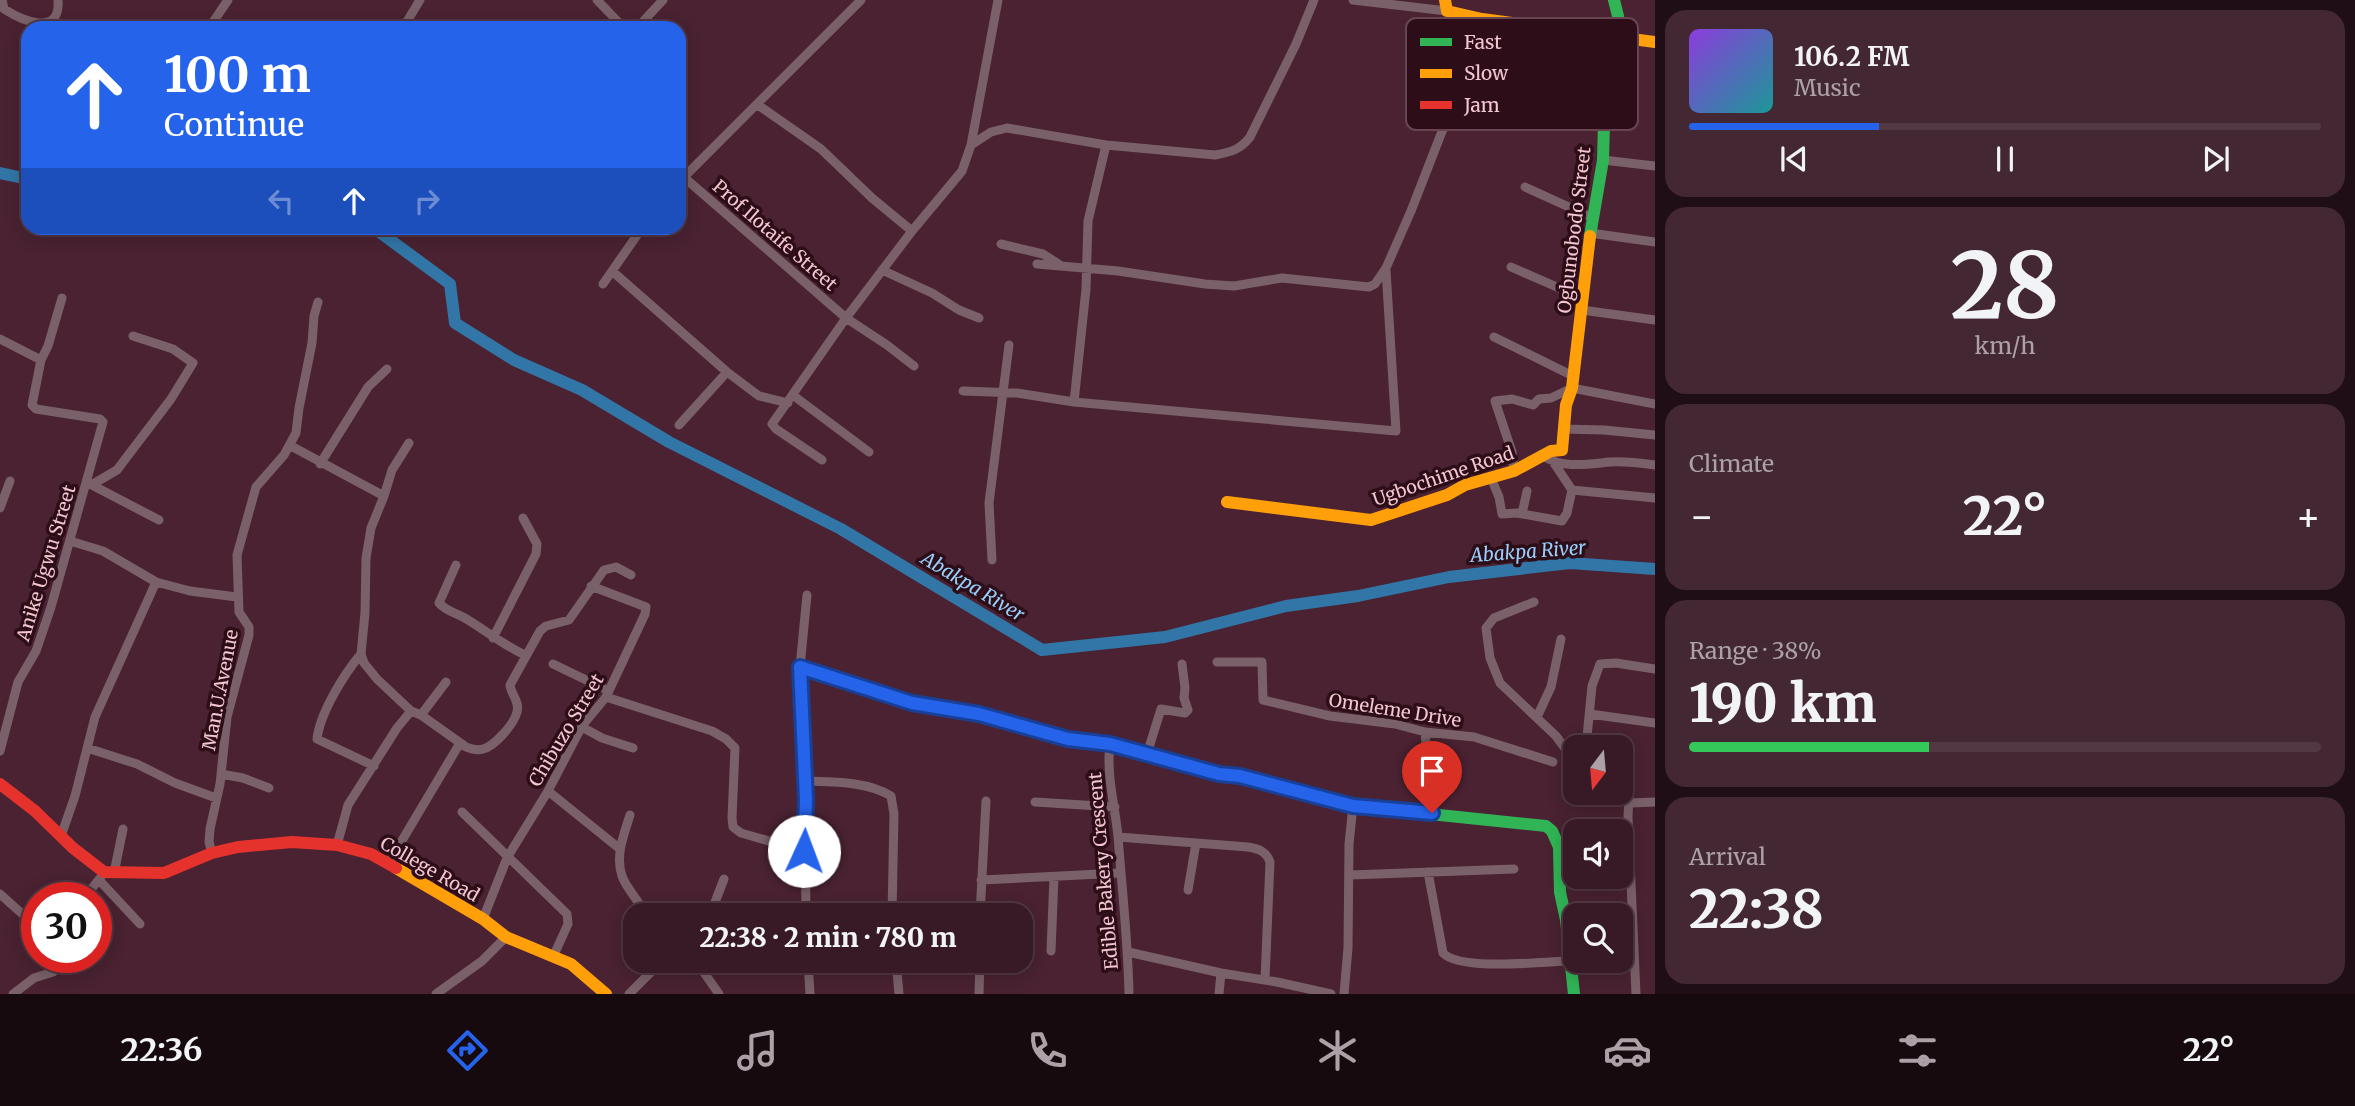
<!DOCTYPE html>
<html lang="en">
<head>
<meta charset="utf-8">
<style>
	body { margin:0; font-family:Merriweather,serif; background:#432732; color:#f1f3f6; height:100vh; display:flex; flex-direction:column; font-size:26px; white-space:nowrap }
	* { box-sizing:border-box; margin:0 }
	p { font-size:23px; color:#aba1a7 }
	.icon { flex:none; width:38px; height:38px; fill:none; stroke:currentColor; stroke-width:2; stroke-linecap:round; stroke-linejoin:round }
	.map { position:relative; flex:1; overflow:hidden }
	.panel { display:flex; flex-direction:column; gap:10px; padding:10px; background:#1f0e15; width:700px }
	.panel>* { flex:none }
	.hud { position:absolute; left:21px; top:21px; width:665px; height:214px; border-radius:21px; box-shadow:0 4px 18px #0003,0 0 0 2px #523843; background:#2563eb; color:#fff; overflow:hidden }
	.needle { width:46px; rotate:196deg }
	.controls { position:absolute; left:1563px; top:735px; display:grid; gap:14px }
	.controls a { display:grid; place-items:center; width:70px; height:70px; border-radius:14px; background:#381a26; box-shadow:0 4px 18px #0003,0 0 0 2px #523843; font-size:35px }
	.speed { position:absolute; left:21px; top:882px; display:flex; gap:14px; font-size:35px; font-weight:700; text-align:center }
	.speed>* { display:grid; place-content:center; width:91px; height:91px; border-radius:50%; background:#381a26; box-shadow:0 4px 18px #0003,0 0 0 2px #523843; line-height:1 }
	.speed .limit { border:10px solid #d22; background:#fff; color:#111 }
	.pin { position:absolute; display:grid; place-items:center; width:60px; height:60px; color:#fff; margin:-72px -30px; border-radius:50% 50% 50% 0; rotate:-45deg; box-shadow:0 0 7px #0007 }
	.pin .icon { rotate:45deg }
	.me { position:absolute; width:77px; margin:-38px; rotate:2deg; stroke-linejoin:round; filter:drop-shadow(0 0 5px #0008) }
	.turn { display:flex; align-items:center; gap:24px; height:147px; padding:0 28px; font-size:32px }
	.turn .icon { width:91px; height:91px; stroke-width:2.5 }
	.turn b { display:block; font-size:49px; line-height:60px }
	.lanes { display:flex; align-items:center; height:66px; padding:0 28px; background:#0003; justify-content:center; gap:35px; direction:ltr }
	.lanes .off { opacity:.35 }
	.big { font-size:52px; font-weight:800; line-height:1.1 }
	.panel .tile { flex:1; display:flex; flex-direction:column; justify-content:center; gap:10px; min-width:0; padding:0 24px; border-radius:21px; background:#432732 }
	.panel .dial { align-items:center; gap:0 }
	.dial b { font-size:91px; line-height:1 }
	.song { display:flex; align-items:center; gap:21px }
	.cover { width:84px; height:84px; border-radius:10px; background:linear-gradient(135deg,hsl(270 70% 55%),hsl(180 70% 35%)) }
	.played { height:7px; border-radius:4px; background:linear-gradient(90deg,#2563eb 30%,#523843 30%) }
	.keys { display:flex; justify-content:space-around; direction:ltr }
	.heat { display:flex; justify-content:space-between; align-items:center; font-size:38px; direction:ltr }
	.charge { height:10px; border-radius:5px; background:linear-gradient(90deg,#34c759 38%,#523843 0) }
	.trip { position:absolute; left:623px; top:903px; width:410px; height:70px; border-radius:21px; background:#381a26; box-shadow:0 4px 18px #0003,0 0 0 2px #523843; font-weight:800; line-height:70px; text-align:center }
	.menu { display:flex; height:112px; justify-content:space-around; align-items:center; background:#160a0f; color:#aba1a7 }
	.menu .icon { width:49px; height:49px }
	.menu .current { color:#2563eb }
	.menu b { font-size:32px; color:#f1f3f6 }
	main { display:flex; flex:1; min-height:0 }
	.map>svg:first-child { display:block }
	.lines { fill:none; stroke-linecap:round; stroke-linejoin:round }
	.river { stroke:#3176a7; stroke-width:12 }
	.street { stroke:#7a6169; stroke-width:9 }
	.fast { stroke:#30b455; stroke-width:12 }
	.slow { stroke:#ff9f0a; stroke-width:12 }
	.jam { stroke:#e5322d; stroke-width:12 }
	.route-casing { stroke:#184099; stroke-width:18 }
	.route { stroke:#2563eb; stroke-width:12 }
	.labels { text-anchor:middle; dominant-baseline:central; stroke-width:7; stroke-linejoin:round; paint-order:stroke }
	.street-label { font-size:18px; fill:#f3c6d1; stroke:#2d0e18 }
	.water-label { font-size:19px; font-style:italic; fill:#97d0fc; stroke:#2d0e18 }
	.key { fill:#2d0e18; stroke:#684550; stroke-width:2 }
	.key-label { font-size:19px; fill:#f3c6d1 }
</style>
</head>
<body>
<main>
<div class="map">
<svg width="1655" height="994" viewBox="0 0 1655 994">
	<rect width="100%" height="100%" fill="#4a2232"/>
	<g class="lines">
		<!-- river -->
		<path class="river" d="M0,173L28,179
			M374,228L450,284L455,323L514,360L582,390L669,442L841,529L1042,650L1165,637L1286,606L1358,596L1449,577L1570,563L1655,569"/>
		<!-- street -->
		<path class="street" d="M2,0L4,9C21,20 61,38 58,0
			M597,0L624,28
			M1353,0L1447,11
			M209,28L228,0
			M403,28L420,0
			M637,28L663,0
			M758,105L821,149L872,198L912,231
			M971,145L991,132L1007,128L1106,145
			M1603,160L1655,166
			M679,173L846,318L887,345L914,366
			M679,182L861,0
			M1525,187L1593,218
			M1590,233L1655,242
			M1001,244L1043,254L1060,265
			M1037,264L1118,271L1205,284L1234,286L1282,278L1369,287L1375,284L1386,268L1411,211L1441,134L1468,74L1477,50L1482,19
			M1511,267L1582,298
			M882,270L932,293L959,310L979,318
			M612,271L727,372L759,396L788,403
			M603,284L642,228
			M1582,310L1655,320
			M1494,337L1573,376
			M0,339L41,360L32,405L36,409L100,419L103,422L51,607L36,651L18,682L0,751
			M41,360L48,346L62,298
			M963,391L1017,393L1074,402L1086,289L1088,221L1106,145L1215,155C1231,152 1240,150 1250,137L1296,44L1314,0
			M794,396L869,452
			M1074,402L1396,431L1386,270
			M679,425L727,372
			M1563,429L1604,430L1655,435
			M409,443L392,470L384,496L371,528L366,558L365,613L361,654L364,663L377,679L411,711
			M291,446L384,496
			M1543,456C1563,469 1588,464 1610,462C1624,461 1640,463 1655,465
			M822,460L776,429L772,424L846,318L912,231L962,171L971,145L998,0
			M1552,460L1572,490
			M320,464L368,387L387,369
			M1514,471L1512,452L1495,401L1512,399L1533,405L1539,399L1551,398L1572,388L1655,404
			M1491,478L1499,497L1502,514L1517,513L1562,521L1567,513L1572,490
			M88,483L159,520
			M93,484L117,470L123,462L171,399L193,363L173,349L133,336
			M1572,490L1655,498
			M0,508L10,481
			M1522,514L1527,491
			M70,541L103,551L156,582L190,591L237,597
			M992,560L989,503L1009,345
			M456,565L439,603C446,611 454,612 463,617C484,629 503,645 525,655
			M1534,602L1494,618L1486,628L1490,658L1500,683L1556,736L1575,762
			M493,638L536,554L537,544L523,518
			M361,654C344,674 320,713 317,739L374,766
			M1217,662H1262L1263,700L1330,716L1395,724L1425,732L1474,737L1553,762
			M553,664L609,691
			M606,697L712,731L726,739L735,748L732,818L733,827L741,833L804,851
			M411,711L421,715L466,747C472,749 477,751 483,749C495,746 514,724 517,712C520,701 511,695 510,685L540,631L546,626L569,620L604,570L616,567L631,575
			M1590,714L1655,723
			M421,715L446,682
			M1537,717L1551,687L1561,639
			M582,727L602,738L633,748
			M1425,732L1432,813
			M1110,744C1106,774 1115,806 1118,836C1122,889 1128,941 1129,994
			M1586,747L1592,686L1600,664L1616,663L1655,669
			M87,748L137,764L175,783L216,798
			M1147,754L1161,709L1185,713L1188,710L1184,698L1185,688L1182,664
			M221,774L243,778L269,788
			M1620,777C1633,787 1628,803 1628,817L1636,994
			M804,781C833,782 867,781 891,796L894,814L892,915
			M548,791L620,849
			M1035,802L1115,807
			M1630,803L1655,802
			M462,812L567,914L568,924L553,957
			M630,815C624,834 615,856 622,876C627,890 640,901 645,915
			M61,836L75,796L95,717L156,582
			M1118,837L1248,847C1259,849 1266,851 1270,862L1265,979
			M337,845L348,805L397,728L411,711
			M212,853L209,842L210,829L220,784L227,717L249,635V627L239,612L237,555L256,487L284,455L296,433L299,408L312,343L314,316L318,302
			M388,864L460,743
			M1428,872L1443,953C1460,971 1541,962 1568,961
			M114,873L123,829
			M1350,875L1514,869
			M99,880L140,924
			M981,880L1120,873
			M1188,890L1196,843
			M0,894L37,927
			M84,898L101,877
			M710,915L724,879
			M806,915L804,742L800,667L807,595
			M980,915L986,801
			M483,919L507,858L548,791L582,726L606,697L645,614L646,607L591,586
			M1051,951L1054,877
			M1128,952L1221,973L1277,982L1331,994
			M696,961L719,994
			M808,961L810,994
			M896,961L899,994
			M653,964L667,961
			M13,994L34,978L53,972L58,964L56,957
			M436,994L482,961L506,937
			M629,994L651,972L653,961
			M979,994L980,961
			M1219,994L1221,973
			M1344,994L1348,948L1349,844L1353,806"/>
		<!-- fast -->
		<path class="fast" d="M1590,236L1603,160L1605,87L1618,16L1614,0
			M1205,770L1240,776L1353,806L1546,826L1552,831L1559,847L1560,892L1566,920L1574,994"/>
		<!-- slow -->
		<path class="slow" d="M1445,0L1447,11L1482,19L1655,42
			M1227,502L1371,520L1447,495L1465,485L1514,471L1551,451L1562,450L1566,405L1572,388L1590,236
			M800,667L912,703L979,714L1068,739L1110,744L1205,770
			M396,868L483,919L506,937L571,964L606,994"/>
		<!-- jam -->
		<path class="jam" d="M0,784L35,811L73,848L104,872L164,873L212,853L238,847L292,842L337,845L371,854L396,868"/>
	</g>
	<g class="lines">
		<defs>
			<path id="route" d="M804,851L806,800L800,667L912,703L979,714L1068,739L1110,744L1219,774L1240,776L1353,806L1432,813"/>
		</defs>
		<!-- route casing -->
		<use href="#route" class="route-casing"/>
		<!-- route -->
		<use href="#route" class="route"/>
	</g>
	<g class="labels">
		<!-- street labels -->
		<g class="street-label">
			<text transform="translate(1574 230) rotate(-83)">Ogbunobodo Street</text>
			<text transform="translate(775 235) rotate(41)">Prof Ilotaife Street</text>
			<text transform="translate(1443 476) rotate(-19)">Ugbochime Road</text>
			<text transform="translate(46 563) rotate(-73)">Anike Ugwu Street</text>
			<text transform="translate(220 690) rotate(-79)">Man.U.Avenue</text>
			<text transform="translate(1395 710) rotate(9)">Omeleme Drive</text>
			<text transform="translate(566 730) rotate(-59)">Chibuzo Street</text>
			<text transform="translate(430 869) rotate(30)">College Road</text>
			<text transform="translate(1103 871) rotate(-95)">Edible Bakery Crescent</text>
		</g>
		<!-- water labels -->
		<g class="water-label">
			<text transform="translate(1528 551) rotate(-4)">Abakpa River</text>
			<text transform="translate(973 586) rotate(31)">Abakpa River</text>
		</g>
	</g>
	<!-- legend -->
	<rect x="1406" y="18" width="232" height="112" rx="10" class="key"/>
	<rect x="1420" y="38" width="32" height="8" fill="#30b455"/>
	<rect x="1420" y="69" width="32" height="9" fill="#ff9f0a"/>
	<rect x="1420" y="101" width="32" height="8" fill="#e5322d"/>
	<g class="key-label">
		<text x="1464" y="49">Fast</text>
		<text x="1464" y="80">Slow</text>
		<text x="1464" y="112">Jam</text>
	</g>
</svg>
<div class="controls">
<a><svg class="needle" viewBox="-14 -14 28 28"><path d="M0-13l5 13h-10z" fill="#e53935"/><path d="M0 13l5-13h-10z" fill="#aba1a7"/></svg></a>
<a><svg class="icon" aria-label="sound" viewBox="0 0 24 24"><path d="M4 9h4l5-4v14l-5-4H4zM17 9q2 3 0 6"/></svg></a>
<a><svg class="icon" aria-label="search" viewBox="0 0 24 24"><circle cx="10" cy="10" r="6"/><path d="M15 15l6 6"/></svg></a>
</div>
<div class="speed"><div class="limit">30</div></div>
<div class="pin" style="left:1432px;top:813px;background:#d93025"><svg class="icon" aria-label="arrive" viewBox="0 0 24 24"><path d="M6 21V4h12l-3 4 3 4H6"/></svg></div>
<svg class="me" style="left:804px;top:851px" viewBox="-20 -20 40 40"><circle r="19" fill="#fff"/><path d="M0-13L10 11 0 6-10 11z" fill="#2563eb"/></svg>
<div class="trip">22:38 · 2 min · 780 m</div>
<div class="hud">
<div class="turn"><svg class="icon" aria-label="ahead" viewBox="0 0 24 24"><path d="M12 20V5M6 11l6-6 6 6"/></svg><div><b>100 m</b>Continue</div></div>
<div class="lanes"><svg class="icon off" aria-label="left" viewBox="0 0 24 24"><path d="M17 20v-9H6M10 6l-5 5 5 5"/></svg><svg class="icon" aria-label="ahead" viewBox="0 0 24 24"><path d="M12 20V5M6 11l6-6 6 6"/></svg><svg class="icon off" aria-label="right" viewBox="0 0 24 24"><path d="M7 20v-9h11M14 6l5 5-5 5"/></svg></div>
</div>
</div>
<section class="panel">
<div class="tile">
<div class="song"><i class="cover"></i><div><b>106.2 FM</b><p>Music</p></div></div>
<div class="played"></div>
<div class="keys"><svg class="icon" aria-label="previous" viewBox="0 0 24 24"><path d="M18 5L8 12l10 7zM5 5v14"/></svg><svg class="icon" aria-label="pause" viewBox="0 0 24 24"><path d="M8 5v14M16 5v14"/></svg><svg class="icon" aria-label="next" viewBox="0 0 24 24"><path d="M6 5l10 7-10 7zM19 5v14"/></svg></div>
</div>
<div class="tile dial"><b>28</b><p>km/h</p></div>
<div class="tile"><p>Climate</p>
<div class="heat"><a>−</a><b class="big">22°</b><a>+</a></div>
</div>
<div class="tile"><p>Range · 38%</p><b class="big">190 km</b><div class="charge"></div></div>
<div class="tile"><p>Arrival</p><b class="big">22:38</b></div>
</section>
</main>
<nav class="menu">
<b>22:36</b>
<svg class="icon current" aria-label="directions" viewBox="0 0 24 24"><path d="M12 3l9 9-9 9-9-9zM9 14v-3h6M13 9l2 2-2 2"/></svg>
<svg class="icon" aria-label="music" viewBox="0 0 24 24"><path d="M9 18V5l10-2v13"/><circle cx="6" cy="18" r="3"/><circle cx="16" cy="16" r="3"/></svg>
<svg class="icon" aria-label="phone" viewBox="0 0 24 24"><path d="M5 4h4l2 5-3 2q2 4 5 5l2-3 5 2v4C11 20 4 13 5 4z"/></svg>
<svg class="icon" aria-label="climate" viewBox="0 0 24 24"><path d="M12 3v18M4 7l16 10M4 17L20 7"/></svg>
<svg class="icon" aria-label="car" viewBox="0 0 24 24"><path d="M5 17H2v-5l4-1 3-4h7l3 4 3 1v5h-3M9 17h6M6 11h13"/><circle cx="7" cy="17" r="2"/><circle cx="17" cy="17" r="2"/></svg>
<svg class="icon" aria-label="filters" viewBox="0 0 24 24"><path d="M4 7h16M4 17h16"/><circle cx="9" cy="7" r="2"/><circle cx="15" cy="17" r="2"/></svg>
<b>22°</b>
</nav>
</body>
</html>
